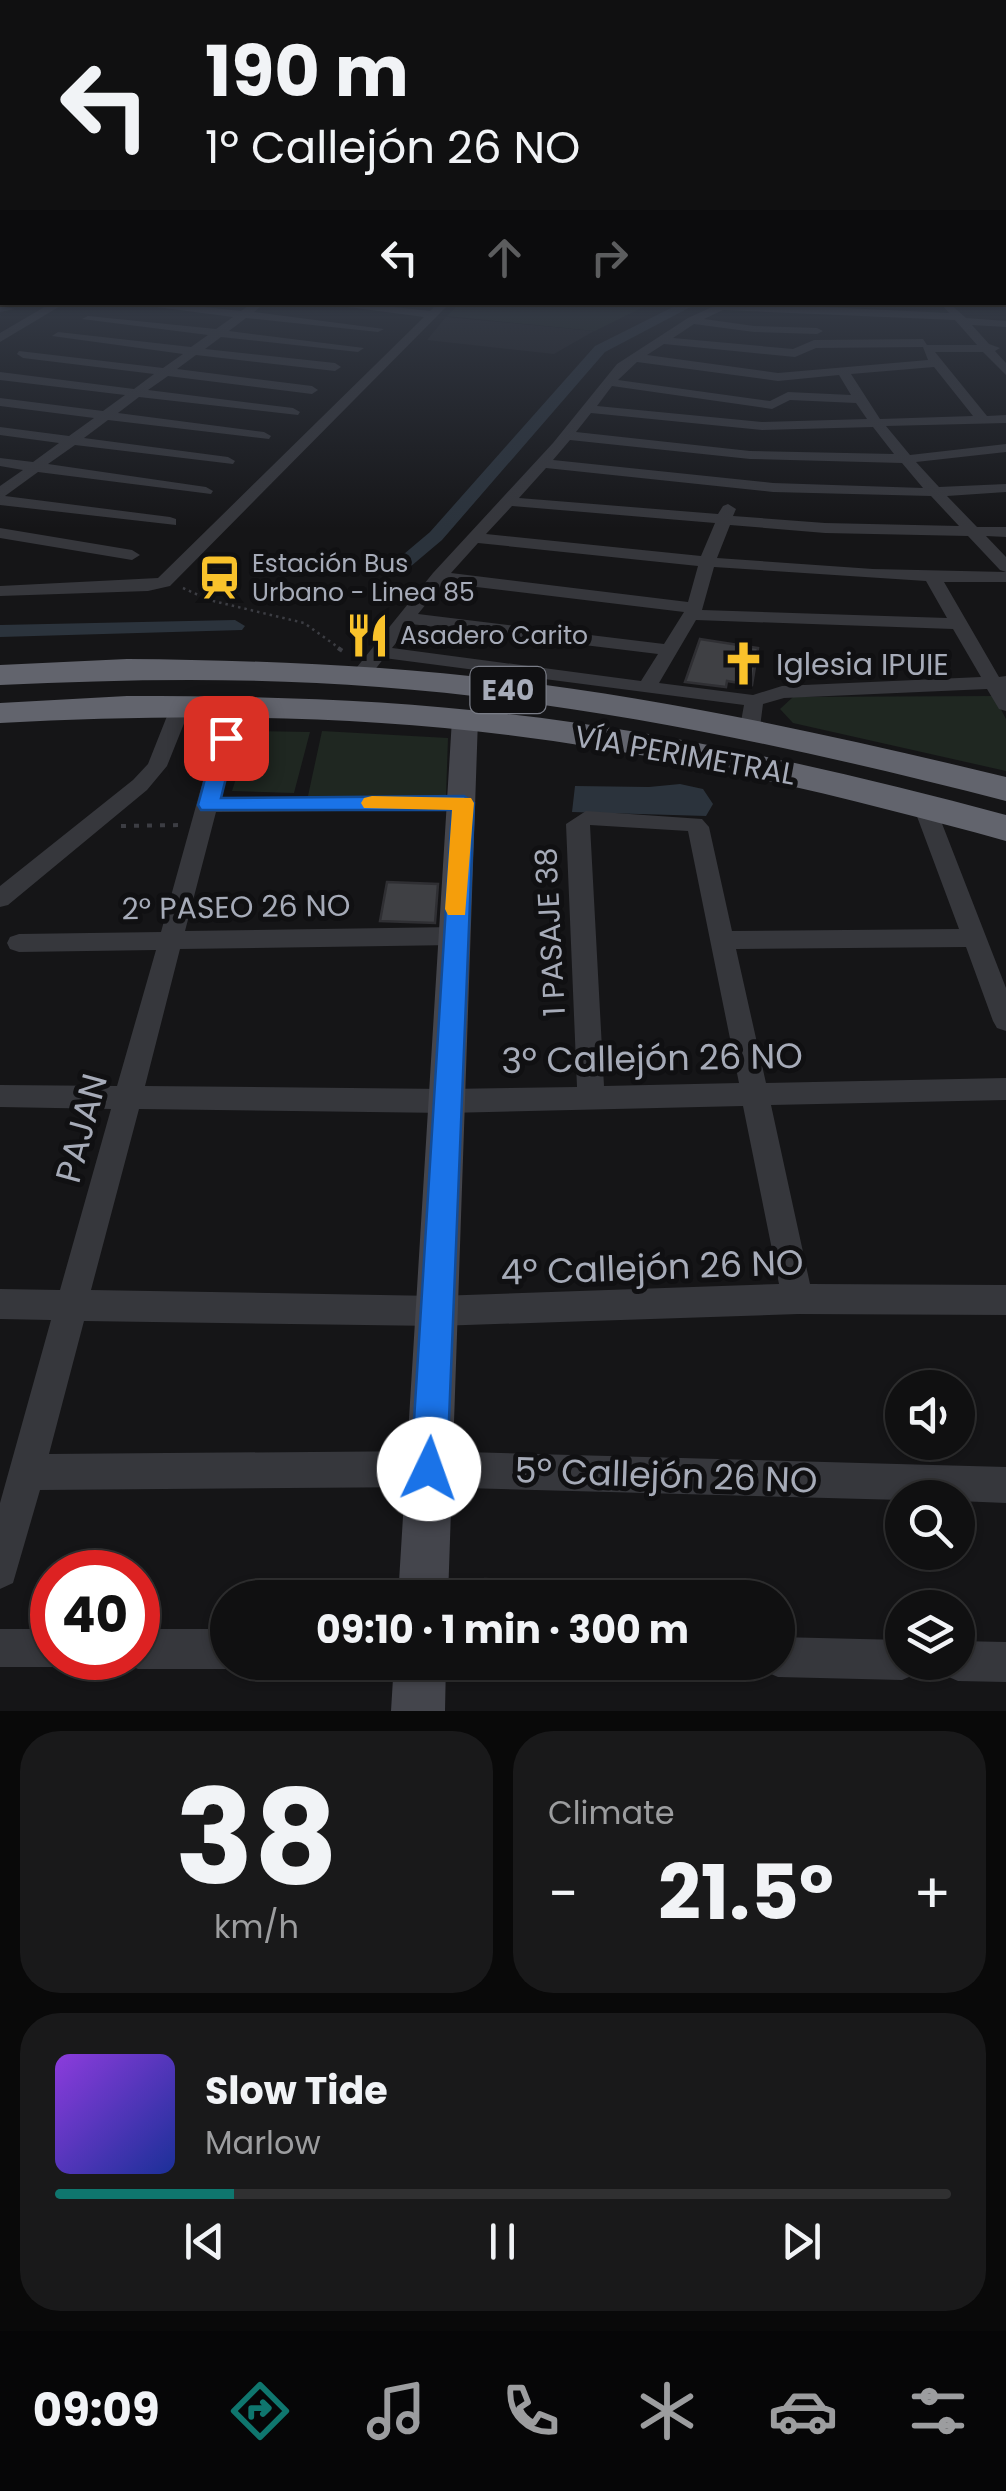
<!DOCTYPE html>
<html lang="en">
<head>
<meta charset="utf-8">
<style>
	body { margin:0; font-family:Poppins,sans-serif; background:#19191a; color:#f1f3f6; height:100vh; display:flex; flex-direction:column; font-size:38px; white-space:nowrap }
	* { box-sizing:border-box; margin:0 }
	p { font-size:32px; color:#9c9d9f }
	.icon { flex:none; width:55px; height:55px; fill:none; stroke:currentColor; stroke-width:2; stroke-linecap:round; stroke-linejoin:round }
	.map { position:relative; height:1711px; overflow:hidden }
	.details { display:flex; flex-direction:column; gap:20px; padding:20px; background:#090909; flex:1 }
	.details>* { flex:none }
	.top-card { position:absolute; left:0px; top:0px; width:1008px; height:305px; box-shadow:0 2px 8px #0004,0 0 0 2px #303031; background:#101011; color:#f1f3f6; overflow:hidden }
	.tools { position:absolute; left:885px; top:1370px; display:grid; gap:20px }
	.tools a { display:grid; place-items:center; width:90px; height:90px; border-radius:50%; background:#101011; box-shadow:0 2px 8px #0004,0 0 0 2px #303031; font-size:50px }
	.speed { position:absolute; left:30px; top:1550px; display:flex; gap:20px; font-size:50px; font-weight:700; text-align:center }
	.speed>* { display:grid; place-content:center; width:130px; height:130px; border-radius:50%; background:#101011; box-shadow:0 2px 8px #0004,0 0 0 2px #303031; line-height:1 }
	.speed .limit { border:15px solid #d22; background:#fff; color:#111 }
	.pin { position:absolute; display:grid; place-items:center; width:85px; height:85px; color:#fff; margin:-42px; border-radius:20px; box-shadow:0 5px 15px #0006 }
	.me { position:absolute; width:110px; margin:-55px; rotate:3deg; stroke-linejoin:round; filter:drop-shadow(0 0 8px #0008) }
	.turn { display:flex; align-items:center; gap:35px; height:210px; padding:0 40px; font-size:45px }
	.turn .icon { width:130px; height:130px; stroke-width:2.5 }
	.turn b { display:block; font-size:70px; line-height:85px }
	.lanes { display:flex; align-items:center; height:95px; padding:0 40px; background:#0003; justify-content:center; gap:50px; direction:ltr }
	.lanes .off { opacity:.35 }
	.big { font-size:75px; font-weight:700; line-height:1.1 }
	.details .tile { flex:1; display:flex; flex-direction:column; justify-content:center; gap:15px; min-width:0; padding:0 35px; border-radius:40px; background:#19191a }
	.details .dial { align-items:center; gap:0 }
	.dial b { font-size:130px; line-height:1 }
	.song { display:flex; align-items:center; gap:30px }
	.cover { width:120px; height:120px; border-radius:15px; background:linear-gradient(135deg,hsl(270 70% 55%),hsl(230 70% 35%)) }
	.played { height:10px; border-radius:5px; background:linear-gradient(90deg,#0f766e 20%,#303031 20%) }
	.keys { display:flex; justify-content:space-around; direction:ltr }
	.heat { display:flex; justify-content:space-between; align-items:center; font-size:55px; direction:ltr }
	.details .tiles { flex:1; display:grid; gap:20px; grid-template-columns:1fr 1fr }
	.tile:last-child { grid-column:span 2 }
	.trip { position:absolute; left:210px; top:1580px; width:585px; height:100px; border-radius:50px; background:#101011; box-shadow:0 2px 8px #0004,0 0 0 2px #303031; font-weight:700; line-height:100px; text-align:center }
	.menu { display:flex; height:160px; justify-content:space-around; align-items:center; background:#060607; color:#9c9d9f }
	.menu .icon { width:70px; height:70px }
	.menu .on { color:#0f766e }
	.menu b { font-size:45px; color:#f1f3f6 }
	.map>svg:first-child { display:block }
	.built { fill:#212124 }
	.green { fill:#1f2721 }
	.water { fill:#2b333c }
	.lines { fill:none; stroke-linecap:round; stroke-linejoin:round }
	.canal { fill:#2b333c; fill-rule:evenodd }
	.building { fill:#3f4044; stroke:#2f2f33; stroke-width:2.5 }
	.path-far1 { stroke:#3c3d43; stroke-width:2.5; stroke-dasharray:2.5 4; stroke-linecap:butt }
	.path { stroke:#3c3d43; stroke-width:4; stroke-dasharray:5 8; stroke-linecap:butt }
	.street { fill:#36373c; fill-rule:evenodd }
	.secondary { fill:#44454c; fill-rule:evenodd }
	.highway { fill:#62646d; fill-rule:evenodd }
	.route { fill:#1a73e8; stroke:#114b97; stroke-width:2.5 }
	.slow { fill:#f59e0b }
	.labels { text-anchor:middle; dominant-baseline:central; stroke-width:10; stroke-linejoin:round; paint-order:stroke }
	.far-poi-label { font-size:25px; fill:#a6abb8; stroke:#101012; text-anchor:start }
	.shield { fill:#101012; stroke:#797c86; stroke-width:2.5 }
	.shield-label { font-size:28px; font-weight:bold; fill:#a6abb8 }
	.poi-label { font-size:30px; fill:#a6abb8; stroke:#101012; text-anchor:start }
	.street-label { font-size:30px; fill:#a6abb8; stroke:#101012 }
	.near-street-label { font-size:35px; fill:#a6abb8; stroke:#101012 }
</style>
</head>
<body>
<div class="map">
<svg width="1006" height="1711" viewBox="0 0 1006 1711">
	<rect width="100%" height="100%" fill="#151517"/>
	<!-- built -->
	<path class="built" d="M446,317L594,331L554,354L427,340Z"/>
	<!-- green -->
	<path class="green" d="M460,303V302L651,303L595,331L447,316Z
		M994,696L1006,719V771L793,723L780,709L793,697Z
		M251,731L310,732L294,793L232,791Z
		M322,731L448,738L446,796H308Z"/>
	<!-- water -->
	<path class="water" d="M680,784L703,789L713,804L706,816L572,812L575,786L649,787Z"/>
	<g class="lines">
		<!-- canal -->
		<path class="canal" d="M683,302H700L605,352L442,540L410,567H398V559L430,532L595,346Z
			M235,620L245,626L242,630L0,637V625Z"/>
	</g>
	<!-- building -->
	<path class="building" d="M700,639L758,648L752,685L727,681L726,687L685,682Z
		M387,882L438,884L435,923L380,921Z
		M485,1579L551,1583V1598H483Z"/>
	<g class="lines">
		<!-- path-far1 -->
		<path class="path-far1" d="M183,588L209,600L304,623L342,650"/>
		<!-- path -->
		<path class="path" d="M338,648L347,654
			M121,826L181,825"/>
		<!-- street -->
		<path class="street" d="M0,289H2V293H0Z
			M1005,290H1006V297H1005Z
			M53,302H67L0,342V333Z
			M118,302H159L241,311L253,302H266L254,312L384,329L378,332L246,318L229,331L364,348L358,352L221,337L205,349L335,363L341,367L335,371L196,355L177,369L312,386L318,390L312,394L168,376L148,390L293,408L300,412L298,415L139,397L118,413L264,432L271,436L269,439L108,420L84,438L228,457L235,461L233,464L75,445L48,464L206,487L213,491L211,494L38,472L5,496L170,517L176,519V525L0,505V486L23,470L0,466V458L33,462L59,443L0,435V427L69,436L94,418L0,406V398L103,411L125,395L0,380V372L134,389L154,374L23,358L17,354L19,351L163,368L183,354L52,336L58,332L191,347L208,335L82,319L88,316L216,329L233,317Z
			M310,302H350L430,311L439,302H451L170,586L148,591L0,596V586L158,578L424,317Z
			M723,302L949,313L943,306L949,303L966,318L1006,321V327L972,325L989,344L1000,348L995,351L1006,363V375L983,352H935L987,416L1006,415V423L886,426L910,455L1006,444V452L916,462L939,487L1006,484V492L947,496L977,527H1006V537L986,536L1006,557V572L1000,570L968,536L825,533L730,525L717,558L873,569L1006,572V582H944L999,677L1006,676V711L999,709L987,689L784,698L763,704L760,727L750,733L740,727L744,705L384,658L367,680H353V672L433,573L553,443L617,364L688,318ZM723,310L955,320L977,345H927L923,339L814,340L793,349L673,338L694,324L754,332L817,334L823,331L817,328L754,326L704,319ZM664,344L795,357L816,348L923,347L928,360L778,373L647,355ZM637,362L778,381L839,375L851,395L788,392L770,401L618,380ZM934,367L973,416L880,419L851,374ZM612,386L772,409L790,400L856,403L867,419L762,422L597,406ZM591,413L762,430L873,427L894,454L750,451L576,432ZM570,440L750,459L902,463L923,488L773,483L553,460ZM546,468L773,492L931,496L959,526L825,523L733,516L736,509L728,504L723,506L718,514L519,498ZM512,506L715,523L701,556L486,534ZM478,543L698,566L688,602L451,573ZM714,567L926,581L947,618L702,610ZM443,583L684,612L664,644L418,614ZM696,620L953,629L981,677L782,686L753,695L659,683ZM411,624L658,654L641,681L392,648Z
			M0,306L15,309L0,312Z
			M0,528L132,550L140,555L132,560L0,538Z
			M234,699L244,705L220,798L463,796L474,803L463,810L216,812L185,931L455,927L464,930L467,936L464,942L455,945L180,949L145,1086L447,1089L577,1087L566,824L586,811L702,819L709,827L732,931L959,929L912,803L923,796L934,803L1006,988V1031L997,1028L993,1021L966,947L736,949L766,1083L1006,1078V1100L771,1105L810,1284L1006,1285V1315L798,1314L437,1326L84,1321L49,1454L429,1451L1006,1467V1503L958,1501V1498L902,1500L429,1487L40,1490L13,1583L0,1589V1503L51,1320L0,1319V1289L60,1290L111,1109L0,1107V1085L117,1086L156,950L19,952L10,949L7,943L10,937L19,934L161,932L224,705ZM590,825L688,831L739,1083L604,1086ZM743,1106L779,1284L437,1296L91,1290L139,1109L447,1113Z
			M181,700L191,706L167,766L147,790L8,905L0,907V886L133,780L148,764L171,706Z
			M0,1629H52V1658H68L66,1662L52,1667H0Z
			M138,1629H228V1662H242L228,1669H138L124,1663L122,1658H138Z
			M778,1637L902,1640V1662H921L916,1674L902,1680L778,1677L764,1671L761,1662H778Z
			M958,1641L1006,1642V1682L958,1681L944,1675L939,1662H958Z"/>
		<!-- secondary -->
		<path class="secondary" d="M465,711L478,719L448,1598H398L452,719Z
			M394,1662H446L445,1711H391Z"/>
		<!-- highway -->
		<path class="highway" d="M127,659C254,660 380,665 506,680C675,700 841,737 1006,777V801C800,748 592,703 379,687C253,677 127,679 0,685V665Z
			M127,696C254,696 380,699 507,714C676,733 842,771 1006,815V841C842,796 678,756 508,735C339,714 170,714 0,723V703Z"/>
	</g>
	<!-- sky -->
	<linearGradient id="sky" x2="0" y2="1"><stop stop-color="#0c0c0d"/><stop offset="0.55" stop-color="#353b47"/><stop offset="1" stop-color="#353b47" stop-opacity="0"/></linearGradient>
	<rect width="1006" height="529" fill="url(#sky)"/>
	<!-- route -->
	<path class="route" d="M226,732L236,738L221,798L464,796L474,803L447,1469L442,1481L429,1487L417,1481L411,1469L452,810H201L198,805L216,738Z"/>
	<!-- slow -->
	<path class="slow" d="M372,796L471,798L474,803L465,915H448L445,909L452,810L364,808L361,803L364,798Z"/>
	<!-- icons -->
	<defs>
		<symbol id="station-bare" viewBox="-9 -9 18 18"><path d="M-3-6H3Q5-6 5-4V2Q5 4 3 4L4.5 6H3L1.5 4h-3L-3 6H-4.5L-3 4Q-5 4-5 2V-4Q-5-6-3-6ZM-3.5-4v3h7v-3ZM-3.5 1v1.5H-2V1ZM2 1v1.5H3.5V1Z" fill="#f9c22b" stroke="#101012" stroke-width="2.5" paint-order="stroke"/></symbol>
		<symbol id="restaurant-bare" viewBox="-9 -9 18 18"><path d="M-5-6h1v4h1v-4h1v4h1v-4h1v5L-1.5 .5V6h-2V.5L-5-1ZM5-6V6H3V1.5H1.5Q1.5-4 5-6Z" fill="#f9c22b" stroke="#101012" stroke-width="2.5" paint-order="stroke"/></symbol>
		<symbol id="church-bare" viewBox="-9 -9 18 18"><path d="M-1.2-6h2.4v3.5h3.3v2.4h-3.3V6h-2.4V-.1h-3.3v-2.4h3.3Z" fill="#f9c22b" stroke="#101012" stroke-width="2.5" paint-order="stroke"/></symbol>
	</defs>
	<g fill-rule="evenodd">
		<use href="#station-bare" x="188" y="546" width="63" height="63"/>
		<use href="#restaurant-bare" x="336" y="604" width="63" height="63"/>
		<use href="#church-bare" x="712" y="632" width="63" height="63"/>
	</g>
	<g class="labels">
		<!-- far-poi labels -->
		<g class="far-poi-label">
			<text x="252" y="563">Estación Bus<tspan x="252" dy="29">Urbano - Linea 85</tspan></text>
			<text x="400" y="635">Asadero Carito</text>
		</g>
		<!-- shield labels -->
		<rect class="shield" x="470.5" y="667" width="75" height="46" rx="8"/>
		<g class="shield-label">
			<text x="508" y="690">E40</text>
		</g>
		<!-- poi labels -->
		<g class="poi-label">
			<text x="776" y="664">Iglesia IPUIE</text>
		</g>
		<!-- street labels -->
		<g class="street-label">
			<text transform="translate(685 755) rotate(10)">VÍA PERIMETRAL</text>
			<text transform="translate(236 907) rotate(-1)">2° PASEO 26 NO</text>
			<text transform="translate(550 932) rotate(-93)">1 PASAJE 38</text>
		</g>
		<!-- near-street labels -->
		<g class="near-street-label">
			<text transform="translate(652 1058) rotate(-1)">3º Callejón 26 NO</text>
			<text transform="translate(81 1128) rotate(-75)">PAJAN</text>
			<text transform="translate(652 1267) rotate(-2)">4º Callejón 26 NO</text>
			<text transform="translate(666 1475) rotate(2)">5º Callejón 26 NO</text>
		</g>
	</g>
</svg>
<div class="tools">
<a><svg class="icon" aria-label="sound" viewBox="0 0 24 24"><path d="M4 9h4l5-4v14l-5-4H4zM17 9q2 3 0 6"/></svg></a>
<a><svg class="icon" aria-label="search" viewBox="0 0 24 24"><circle cx="10" cy="10" r="6"/><path d="M15 15l6 6"/></svg></a>
<a><svg class="icon" aria-label="layers" viewBox="0 0 24 24"><path d="M12 4l9 5-9 5-9-5zM3 14l9 5 9-5"/></svg></a>
</div>
<div class="speed"><div class="limit">40</div></div>
<div class="pin" style="left:226px;top:738px;background:#d93025"><svg class="icon" aria-label="arrive" viewBox="0 0 24 24"><path d="M6 21V4h12l-3 4 3 4H6"/></svg></div>
<svg class="me" style="left:429px;top:1469px" viewBox="-20 -20 40 40"><circle r="19" fill="#fff"/><path d="M0-13L10 11 0 6-10 11z" fill="#1a73e8"/></svg>
<div class="trip">09:10 · 1 min · 300 m</div>
<div class="top-card">
<div class="turn"><svg class="icon" aria-label="left" viewBox="0 0 24 24"><path d="M17 20v-9H6M10 6l-5 5 5 5"/></svg><div><b>190 m</b>1º Callejón 26 NO</div></div>
<div class="lanes"><svg class="icon" aria-label="left" viewBox="0 0 24 24"><path d="M17 20v-9H6M10 6l-5 5 5 5"/></svg><svg class="icon off" aria-label="ahead" viewBox="0 0 24 24"><path d="M12 20V5M6 11l6-6 6 6"/></svg><svg class="icon off" aria-label="right" viewBox="0 0 24 24"><path d="M7 20v-9h11M14 6l5 5-5 5"/></svg></div>
</div>
</div>
<section class="details">
<div class="tiles">
<div class="tile dial"><b>38</b><p>km/h</p></div>
<div class="tile"><p>Climate</p>
<div class="heat"><a>−</a><b class="big">21.5°</b><a>+</a></div>
</div>
<div class="tile">
<div class="song"><i class="cover"></i><div><b>Slow Tide</b><p>Marlow</p></div></div>
<div class="played"></div>
<div class="keys"><svg class="icon" aria-label="previous" viewBox="0 0 24 24"><path d="M18 5L8 12l10 7zM5 5v14"/></svg><svg class="icon" aria-label="pause" viewBox="0 0 24 24"><path d="M8 5v14M16 5v14"/></svg><svg class="icon" aria-label="next" viewBox="0 0 24 24"><path d="M6 5l10 7-10 7zM19 5v14"/></svg></div>
</div>
</div>
</section>
<nav class="menu">
<b>09:09</b>
<svg class="icon on" aria-label="directions" viewBox="0 0 24 24"><path d="M12 3l9 9-9 9-9-9zM9 14v-3h6M13 9l2 2-2 2"/></svg>
<svg class="icon" aria-label="music" viewBox="0 0 24 24"><path d="M9 18V5l10-2v13"/><circle cx="6" cy="18" r="3"/><circle cx="16" cy="16" r="3"/></svg>
<svg class="icon" aria-label="phone" viewBox="0 0 24 24"><path d="M5 4h4l2 5-3 2q2 4 5 5l2-3 5 2v4C11 20 4 13 5 4z"/></svg>
<svg class="icon" aria-label="climate" viewBox="0 0 24 24"><path d="M12 3v18M4 7l16 10M4 17L20 7"/></svg>
<svg class="icon" aria-label="car" viewBox="0 0 24 24"><path d="M5 17H2v-5l4-1 3-4h7l3 4 3 1v5h-3M9 17h6M6 11h13"/><circle cx="7" cy="17" r="2"/><circle cx="17" cy="17" r="2"/></svg>
<svg class="icon" aria-label="filters" viewBox="0 0 24 24"><path d="M4 7h16M4 17h16"/><circle cx="9" cy="7" r="2"/><circle cx="15" cy="17" r="2"/></svg>
</nav>
</body>
</html>
